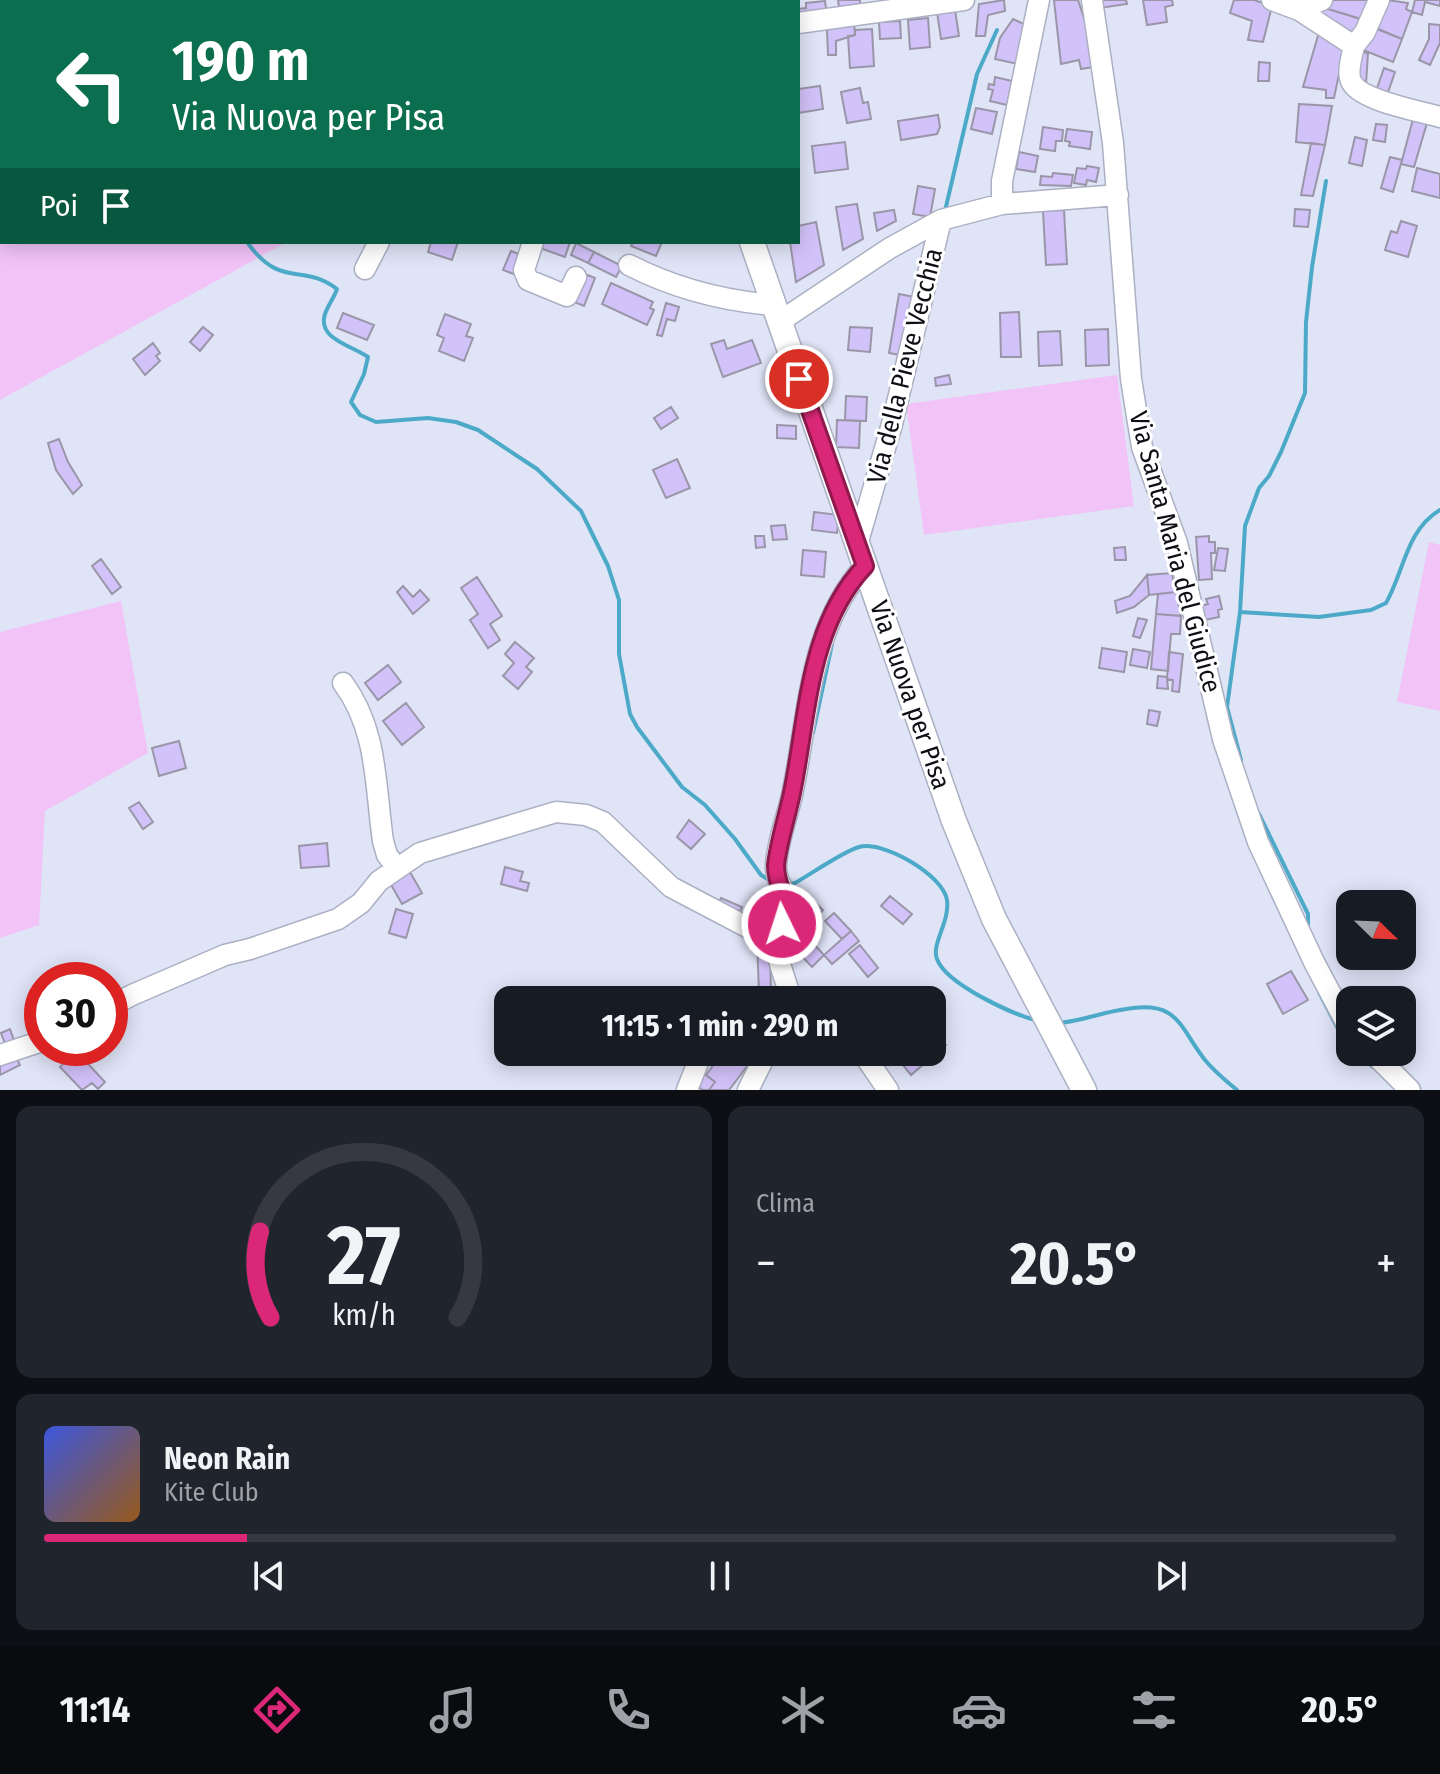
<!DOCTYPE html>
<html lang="it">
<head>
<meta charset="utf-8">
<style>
	body { margin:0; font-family:"Fira Sans Condensed",sans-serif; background:#20242c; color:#f1f3f6; height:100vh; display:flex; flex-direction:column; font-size:30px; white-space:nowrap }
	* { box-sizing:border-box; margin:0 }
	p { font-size:26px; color:#9ea1a6 }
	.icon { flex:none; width:44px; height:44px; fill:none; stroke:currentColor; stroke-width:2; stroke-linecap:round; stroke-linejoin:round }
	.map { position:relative; height:1090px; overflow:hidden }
	.drawer { display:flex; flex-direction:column; gap:16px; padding:16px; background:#0d0f14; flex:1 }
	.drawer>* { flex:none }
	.top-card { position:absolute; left:0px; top:0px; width:800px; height:244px; box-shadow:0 4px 20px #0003; background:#0b6e4f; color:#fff; overflow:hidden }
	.needle { width:52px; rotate:113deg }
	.fabs { position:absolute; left:1336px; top:890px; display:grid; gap:16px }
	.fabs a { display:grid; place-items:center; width:80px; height:80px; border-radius:16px; background:#171b24; box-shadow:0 4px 20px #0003; font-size:40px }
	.speed { position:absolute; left:24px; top:962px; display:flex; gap:16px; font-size:40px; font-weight:700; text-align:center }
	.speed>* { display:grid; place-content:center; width:104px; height:104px; border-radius:50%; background:#171b24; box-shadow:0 4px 20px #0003; line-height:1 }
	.speed .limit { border:12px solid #d22; background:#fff; color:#111 }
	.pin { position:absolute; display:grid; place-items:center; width:68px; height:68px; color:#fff; margin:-34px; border:4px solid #fff; border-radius:50%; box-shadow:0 2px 8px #0007 }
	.me { position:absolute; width:88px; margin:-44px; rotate:356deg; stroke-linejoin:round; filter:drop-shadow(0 0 6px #0008) }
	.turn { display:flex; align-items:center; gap:28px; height:168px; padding:0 40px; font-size:36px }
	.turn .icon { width:104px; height:104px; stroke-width:2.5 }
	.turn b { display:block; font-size:56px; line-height:68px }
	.then { display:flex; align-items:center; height:76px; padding:0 40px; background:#0003; gap:16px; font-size:30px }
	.big { font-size:60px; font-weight:700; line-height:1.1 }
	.drawer .widget { flex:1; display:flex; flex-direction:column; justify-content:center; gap:12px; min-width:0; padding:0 28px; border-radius:16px; background:#20242c }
	.drawer .dial { align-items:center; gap:0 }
	.dial svg { height:208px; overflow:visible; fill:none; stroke:#363941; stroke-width:7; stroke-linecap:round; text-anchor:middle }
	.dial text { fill:#f1f3f6; stroke:none }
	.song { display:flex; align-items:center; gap:24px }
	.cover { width:96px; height:96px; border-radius:12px; background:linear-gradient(135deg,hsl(230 70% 55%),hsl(30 70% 35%)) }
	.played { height:8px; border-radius:4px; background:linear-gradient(90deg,#db2777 15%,#363941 15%) }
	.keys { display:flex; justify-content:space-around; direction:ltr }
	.heat { display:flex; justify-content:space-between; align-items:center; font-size:44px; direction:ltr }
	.drawer .tiles { flex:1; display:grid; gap:16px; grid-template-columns:1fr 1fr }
	.widget:last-child { grid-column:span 2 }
	.trip { position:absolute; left:494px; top:986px; width:452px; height:80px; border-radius:16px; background:#171b24; box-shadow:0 4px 20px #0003; font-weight:700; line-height:80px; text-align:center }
	.tabs { display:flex; height:128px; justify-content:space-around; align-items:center; background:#090b0e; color:#9ea1a6 }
	.tabs .icon { width:56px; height:56px }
	.tabs .selected { color:#db2777 }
	.tabs b { font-size:36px; color:#f1f3f6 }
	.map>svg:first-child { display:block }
	.green { fill:#f2c3f7 }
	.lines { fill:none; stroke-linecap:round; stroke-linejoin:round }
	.stream { stroke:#4caac8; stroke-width:4 }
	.building { fill:#d2c2fa; stroke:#9a96a7; stroke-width:2 }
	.minor-casing { stroke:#abb0c2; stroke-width:23 }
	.major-casing { stroke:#abb0c2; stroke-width:27 }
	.minor { stroke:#fff; stroke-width:20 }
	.major { stroke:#fff; stroke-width:24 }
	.route-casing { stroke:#8e194d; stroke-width:20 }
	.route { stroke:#db2777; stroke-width:14 }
	.labels { text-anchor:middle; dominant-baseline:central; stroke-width:6; stroke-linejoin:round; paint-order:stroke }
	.street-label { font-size:26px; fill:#0d0f15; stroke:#fff }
</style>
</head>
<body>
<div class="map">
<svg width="1440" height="1090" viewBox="0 0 1440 1090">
	<rect width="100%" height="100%" fill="#dfe4f7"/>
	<!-- green -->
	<path class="green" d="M0,89L2,242H287L0,400Z
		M1117,375L1134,506L924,535L906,404Z
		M1429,542L1440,545V711L1397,702Z
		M121,601L148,753L45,811L39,925L0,938V632Z"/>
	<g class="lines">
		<!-- stream -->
		<path class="stream" d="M0,126H2
			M945,211L977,74L997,30
			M247,242C281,290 302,262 337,289C334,298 328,305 325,314C317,339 351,345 368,357L364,374L351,402L360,415L376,422L428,418L456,422L478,430L537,469L581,511L608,566L619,600V654L630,714L637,727L682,787L705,805L735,839L761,875L771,881
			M1240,612L1319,617L1371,610L1386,603C1404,572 1406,530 1440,510
			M813,733L832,644
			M1241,760L1227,707L1240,612L1245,526L1259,488L1269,476L1281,452L1305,393L1306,322L1312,267L1326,181
			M1259,814L1308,914V925
			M788,884L795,883C811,874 844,851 859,847C883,840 943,875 947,900C950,922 931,944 937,959C946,984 1013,1015 1039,1021
			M1319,992L1338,1029L1350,1045
			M1059,1023C1082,1021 1103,1012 1126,1009C1179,1000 1179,1027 1205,1060C1214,1071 1226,1081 1237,1090
			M1357,1052L1373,1067"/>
	</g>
	<!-- building -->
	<path class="building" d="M838,0H860V4L839,7Z
		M1004,0L1005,11L988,15L985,36H976L979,4Z
		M1054,0H1078L1088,30L1093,67L1081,69L1079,60L1061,64Z
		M1098,0H1126L1127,4L1100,8Z
		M1143,0H1172L1173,5L1165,7L1167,22L1147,25Z
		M1234,0H1254L1272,6L1263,42L1248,40L1252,21L1230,13Z
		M1331,0H1366L1373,2L1367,21L1328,9Z
		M1387,0L1408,3L1406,9L1412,12L1402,39L1376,28Z
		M1415,0H1440V6L1425,2L1422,15L1412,12Z
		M825,1L827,15L798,17V9L806,8V3Z
		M1320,8L1328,9L1361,19L1355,33L1317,20Z
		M955,10L959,36L941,39L937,12Z
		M928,18L930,47L910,49L908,20Z
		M1013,19L1024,24L1018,64L995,59L1000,38Z
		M900,21L901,38L880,39L879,22Z
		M843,22H854L855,35L836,41V55H828L827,30Z
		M1429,24L1440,25V43L1430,65L1419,60L1429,39Z
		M1372,27L1402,39L1393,62L1363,50Z
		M872,29L874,66L850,68L848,36L855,35V30Z
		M1320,29L1344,50L1334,98H1326V90L1303,87Z
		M1358,52L1368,53L1366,84L1354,78Z
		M1259,62L1270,63L1269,81H1258Z
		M1384,68L1395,72L1386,98L1375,94Z
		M995,77L1012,81L1007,105L990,101L993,90L988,89L989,84L994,85Z
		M820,86L823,109L798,113V89Z
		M860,88L863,103L868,102L871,119L847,123L841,92Z
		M1299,104L1332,106L1325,145L1296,142Z
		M976,108L997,112L992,134L971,129Z
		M938,115L940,127L937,134L901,140L898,121Z
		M1413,119L1427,123L1414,167L1401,164Z
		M1376,124L1387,125L1385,142L1373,140Z
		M1043,127L1063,130L1062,141H1056L1055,151L1040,149Z
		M1067,129L1092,132L1090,149L1069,146L1070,142L1065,141Z
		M1355,137L1367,140L1362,166L1349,163Z
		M845,142L848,169L815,173L812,146Z
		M1311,143L1325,145L1313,196L1301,195Z
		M1019,152L1038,156L1035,172L1016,169Z
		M1390,157L1402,160L1393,192L1381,188Z
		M1087,166L1099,168L1096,182L1087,180L1086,185L1074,183L1077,168L1086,169Z
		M1417,168L1440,174V198L1412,191Z
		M1053,173L1073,175L1071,186L1040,185L1041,176L1052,177Z
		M918,186L935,189L930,217L913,214Z
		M857,204L863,239L843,250L836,207Z
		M1295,209L1310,210L1308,227L1294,226Z
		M894,210L896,221L877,231L874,213Z
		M1064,210L1067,264L1046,265L1043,211Z
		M1401,221L1417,226L1408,257L1385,250L1391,231L1397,233Z
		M816,222L824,265L796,282L790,242H798V226Z
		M431,242H458L452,260L428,252Z
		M543,242H570L565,257L540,248Z
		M633,242H662L656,256L631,246Z
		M576,243L594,252L588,263L571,255Z
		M511,251L527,257L519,276L503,270Z
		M594,252L622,266L616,277L588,263Z
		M585,274L595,278L584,306L574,302Z
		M611,283L653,302L650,308L654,310L647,325L602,304Z
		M899,294L915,297L905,356L889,353Z
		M666,303L679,307L675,321L667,319L662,336L657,335Z
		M1019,312L1021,357H1001L1000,313Z
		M343,313L374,325L367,340L337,328Z
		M445,314L471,324L466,336L473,338L464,361L439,351L444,338L437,335Z
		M203,327L213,335L200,351L190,342Z
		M850,327L872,328L870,352L848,350Z
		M1108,329L1109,365L1086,366L1085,330Z
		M1060,331L1062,365L1039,366L1038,332Z
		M724,340L727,349L752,340L761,363L723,377L711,344Z
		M153,343L160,353L156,356L160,361L145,375L133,359Z
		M949,375L951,384L936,386L935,378Z
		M846,396L867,397L866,421L845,420Z
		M671,407L678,418L661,429L654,418Z
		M837,420L860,421L859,448L836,447Z
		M777,425L796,426V439L777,438Z
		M59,439L68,462L82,485L73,494L56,470L48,443Z
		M677,459L690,488L666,498L653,470Z
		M814,512L839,515L837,533L812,530Z
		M785,525L787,539L773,540L771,526Z
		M755,536H764L765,547L756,548Z
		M1209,536V542H1215V553H1211L1212,579L1199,580L1196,537Z
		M1125,547L1126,560H1115L1114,548Z
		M1218,548L1228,549L1225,571L1214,570Z
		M803,550L826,552L824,577L801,575Z
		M101,559L121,587L112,594L92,566Z
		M1172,573L1176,592L1149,595L1147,575Z
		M1147,575L1149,595L1134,607L1117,613L1115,601L1130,596Z
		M477,577L502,616L490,624L500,640L488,648L470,620L478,614L461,588Z
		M403,586L413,597L420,590L429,600L413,614L397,592Z
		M1176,592L1181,616L1156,614L1158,594Z
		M1219,596L1222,609L1218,610L1219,617L1200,621L1197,607L1208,604L1206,599Z
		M1156,614L1181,616L1180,634H1171L1168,671L1151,669Z
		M1138,618L1147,620L1140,638L1133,636Z
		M515,642L534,658L526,667L532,672L518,689L503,676L514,663L505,654Z
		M1102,648L1127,652L1124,672L1099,668Z
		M1133,649L1150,652L1147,668L1130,665Z
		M1169,652L1183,654L1179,692L1172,691L1173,680L1167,679Z
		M388,665L401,682L378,700L365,683Z
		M1158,676L1167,677L1168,689L1157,688Z
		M406,703L424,727L402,745L383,721Z
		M1149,710L1160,712L1157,726L1147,724Z
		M179,741L186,768L159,776L152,748Z
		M139,802L153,822L143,829L129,808Z
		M689,820L705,834L691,849L677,837Z
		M327,843L329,866L301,868L299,846Z
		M505,867L523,872L520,881L529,883L527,891L501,884Z
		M410,872L422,893L402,904L390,883Z
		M807,895L823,910L811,923L803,915L806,911L799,904Z
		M890,896L912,914L903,924L881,906Z
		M721,898L742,907L739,915L717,906Z
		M771,906L780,911L770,933L761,929Z
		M396,909L413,914L406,938L389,933Z
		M834,913L851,931L842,939L825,921Z
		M851,931L859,941L832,964L824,955Z
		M810,940L824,955L812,967L798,952Z
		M757,941L770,950L771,993H759Z
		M860,945L878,968L868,977L849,954Z
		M1291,971L1308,1000L1283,1014L1267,984Z
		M10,1029L15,1043L6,1046L1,1033Z
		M937,1035L946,1045L911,1075L902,1064L917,1052H932V1039Z
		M76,1051L105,1082L98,1089L92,1083L82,1090L60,1067Z
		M723,1052L733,1058L739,1052L751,1061L729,1090H709L715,1082L706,1075Z
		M14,1053L20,1065L0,1075V1060Z
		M702,1072L715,1082L709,1090H703L693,1083Z"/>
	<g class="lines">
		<defs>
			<path id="minor" d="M660,0L664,2
				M1092,0L1113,143L1131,379L1142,447L1177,543L1223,739L1258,842L1314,962L1350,1030
				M1272,0L1299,10L1354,46L1365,32L1379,0
				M355,2V0
				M432,2L439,0
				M1299,10L1322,0
				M798,23L964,0
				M1354,46C1352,56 1346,74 1352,83C1362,101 1420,111 1440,117
				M1002,204V181L1039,0
				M533,242L524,270L528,280L567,296L576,277
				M629,265C674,288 724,301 774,305
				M365,269L379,242
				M779,322L890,248L941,220L1002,204L1118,195
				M857,545L892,424L941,220
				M343,683C378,730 375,786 383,841L387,855L397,868
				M791,1000C787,981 776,961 777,941C778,929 788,918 787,906C787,892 775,881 776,866C777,842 787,818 792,795C809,717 808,628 865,566
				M110,1007L132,995L225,955L250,949L338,919L361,903L379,881L420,853L556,812L586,815L603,822L671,887L747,927L777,940
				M862,1052L888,1090
				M1372,1052L1410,1090
				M0,1055L42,1041
				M687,1090L702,1052
				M748,1090L767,1052"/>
			<path id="major" d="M401,0L407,2
				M752,242L954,821L994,919L1084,1090"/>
		</defs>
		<!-- minor casing -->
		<use href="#minor" class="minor-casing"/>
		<!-- major casing -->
		<use href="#major" class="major-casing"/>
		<!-- minor -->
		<use href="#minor" class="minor"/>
		<!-- major -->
		<use href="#major" class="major"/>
	</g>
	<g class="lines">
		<defs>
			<path id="route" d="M782,924C793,894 776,894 776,865C779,840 787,817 792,793C808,716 808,626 865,566L799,379"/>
		</defs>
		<!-- route casing -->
		<use href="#route" class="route-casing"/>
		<!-- route -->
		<use href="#route" class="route"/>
	</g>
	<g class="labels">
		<!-- street labels -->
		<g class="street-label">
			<text transform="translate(905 366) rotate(-76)">Via della Pieve Vecchia</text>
			<text transform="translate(1175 552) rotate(75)">Via Santa Maria del Giudice</text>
			<text transform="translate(910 695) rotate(71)">Via Nuova per Pisa</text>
		</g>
	</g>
</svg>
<div class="fabs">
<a><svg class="needle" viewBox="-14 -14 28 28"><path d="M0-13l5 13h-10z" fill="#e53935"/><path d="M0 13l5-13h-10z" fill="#9ea1a6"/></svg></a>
<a><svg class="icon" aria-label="layers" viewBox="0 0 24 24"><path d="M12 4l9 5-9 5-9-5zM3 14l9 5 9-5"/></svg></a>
</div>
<div class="speed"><div class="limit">30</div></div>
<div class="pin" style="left:799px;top:379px;background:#d93025"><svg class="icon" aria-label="arrive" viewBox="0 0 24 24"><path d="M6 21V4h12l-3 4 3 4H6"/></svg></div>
<svg class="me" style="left:782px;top:924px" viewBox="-20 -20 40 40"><circle r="17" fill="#db2777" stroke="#fff" stroke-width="3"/><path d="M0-11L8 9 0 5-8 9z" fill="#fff"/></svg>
<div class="trip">11:15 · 1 min · 290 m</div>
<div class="top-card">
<div class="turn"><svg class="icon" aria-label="left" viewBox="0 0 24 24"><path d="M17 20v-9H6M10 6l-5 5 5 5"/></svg><div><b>190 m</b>Via Nuova per Pisa</div></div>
<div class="then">Poi<svg class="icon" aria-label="arrive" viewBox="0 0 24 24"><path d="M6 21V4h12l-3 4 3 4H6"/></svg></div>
</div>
</div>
<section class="drawer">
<div class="tiles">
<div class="widget dial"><svg viewBox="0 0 100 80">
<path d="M14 69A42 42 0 1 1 86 69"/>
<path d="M14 69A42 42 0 0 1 10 36" stroke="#db2777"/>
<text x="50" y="56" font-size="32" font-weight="700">27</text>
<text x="50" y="72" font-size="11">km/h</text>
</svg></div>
<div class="widget"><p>Clima</p>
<div class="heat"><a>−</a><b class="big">20.5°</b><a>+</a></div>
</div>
<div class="widget">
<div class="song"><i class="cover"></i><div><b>Neon Rain</b><p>Kite Club</p></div></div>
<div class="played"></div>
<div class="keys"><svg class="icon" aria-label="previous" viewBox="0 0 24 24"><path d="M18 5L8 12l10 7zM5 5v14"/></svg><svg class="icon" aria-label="pause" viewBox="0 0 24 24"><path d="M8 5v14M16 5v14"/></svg><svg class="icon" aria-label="next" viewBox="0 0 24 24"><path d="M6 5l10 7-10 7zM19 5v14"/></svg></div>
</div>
</div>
</section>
<nav class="tabs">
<b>11:14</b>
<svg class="icon selected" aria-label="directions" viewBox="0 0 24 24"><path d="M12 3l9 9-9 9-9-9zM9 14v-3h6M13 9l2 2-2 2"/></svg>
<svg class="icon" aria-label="music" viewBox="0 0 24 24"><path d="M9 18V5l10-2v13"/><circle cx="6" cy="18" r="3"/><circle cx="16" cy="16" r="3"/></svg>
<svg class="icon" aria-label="phone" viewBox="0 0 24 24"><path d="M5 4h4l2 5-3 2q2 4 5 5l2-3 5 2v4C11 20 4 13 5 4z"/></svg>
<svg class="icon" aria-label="climate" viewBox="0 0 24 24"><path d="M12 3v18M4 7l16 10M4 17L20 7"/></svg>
<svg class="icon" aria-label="car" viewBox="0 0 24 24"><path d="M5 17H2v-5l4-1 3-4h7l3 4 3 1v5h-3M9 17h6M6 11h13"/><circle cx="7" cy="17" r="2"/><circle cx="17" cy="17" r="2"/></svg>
<svg class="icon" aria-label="filters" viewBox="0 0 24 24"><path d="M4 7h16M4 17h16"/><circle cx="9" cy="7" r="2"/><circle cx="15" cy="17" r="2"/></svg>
<b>20.5°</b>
</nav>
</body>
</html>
